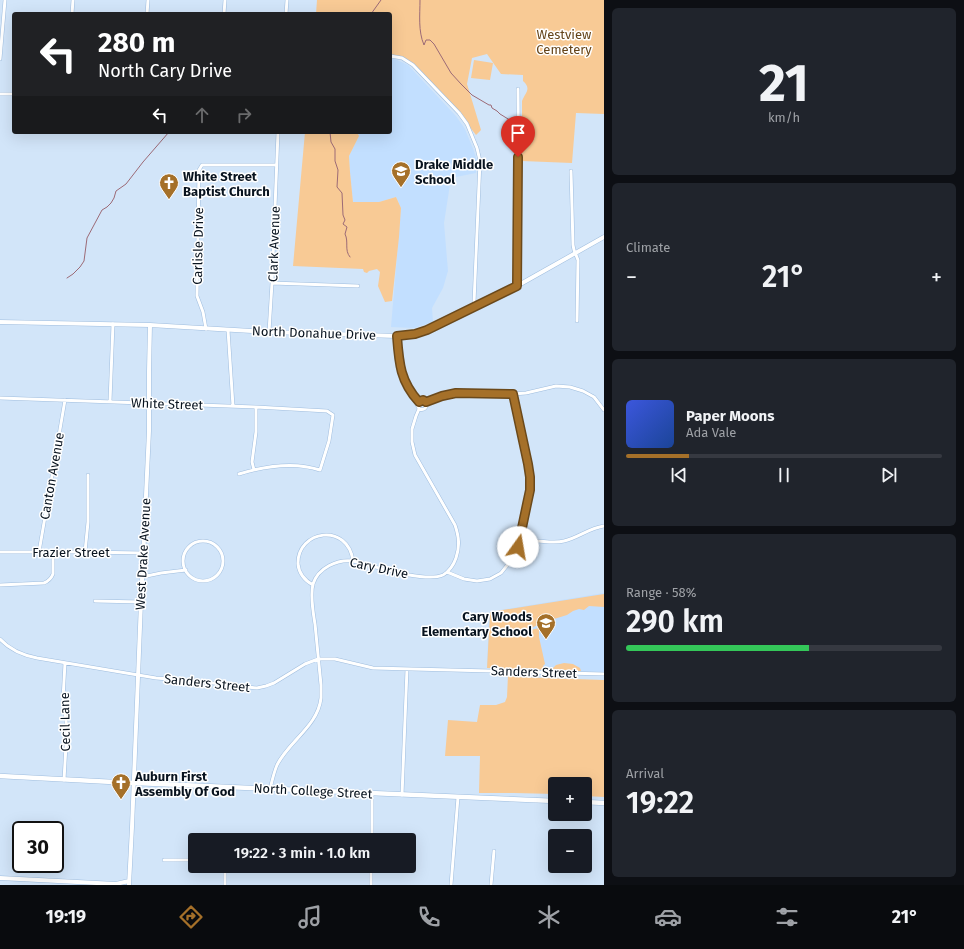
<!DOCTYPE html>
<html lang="en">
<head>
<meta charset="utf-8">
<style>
	body { margin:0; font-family:"Fira Sans",sans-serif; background:#20242c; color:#f1f3f6; height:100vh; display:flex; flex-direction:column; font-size:15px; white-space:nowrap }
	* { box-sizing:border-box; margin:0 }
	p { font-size:13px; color:#9ea1a6 }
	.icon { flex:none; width:22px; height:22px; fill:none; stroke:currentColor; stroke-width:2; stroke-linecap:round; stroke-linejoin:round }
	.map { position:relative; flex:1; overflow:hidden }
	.sheet { display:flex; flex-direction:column; gap:8px; padding:8px; background:#0d0f14; width:360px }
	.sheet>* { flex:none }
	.banner { position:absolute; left:12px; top:12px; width:380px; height:122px; border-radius:4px; box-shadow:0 4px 16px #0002; background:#202124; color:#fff; overflow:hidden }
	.buttons { position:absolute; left:548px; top:777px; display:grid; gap:8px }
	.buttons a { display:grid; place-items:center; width:44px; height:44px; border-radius:4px; background:#171b24; box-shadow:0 4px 16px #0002; font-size:20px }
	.speed { position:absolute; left:12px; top:821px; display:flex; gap:8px; font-size:20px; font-weight:700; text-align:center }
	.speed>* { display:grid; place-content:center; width:52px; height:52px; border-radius:50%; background:#171b24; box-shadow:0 4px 16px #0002; line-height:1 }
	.speed .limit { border:2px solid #111; border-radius:6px; background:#fff; color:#111 }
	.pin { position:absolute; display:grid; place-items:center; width:34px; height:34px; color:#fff; margin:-41px -17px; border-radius:50% 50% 50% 0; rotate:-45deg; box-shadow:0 0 4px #0007 }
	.pin .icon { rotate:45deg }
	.me { position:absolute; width:44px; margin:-22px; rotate:13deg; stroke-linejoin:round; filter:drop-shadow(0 0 3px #0008) }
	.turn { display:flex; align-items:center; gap:14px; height:84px; padding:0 20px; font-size:18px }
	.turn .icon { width:52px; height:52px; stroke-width:2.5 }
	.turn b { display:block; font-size:28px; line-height:34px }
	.lanes { display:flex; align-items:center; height:38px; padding:0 20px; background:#0003; justify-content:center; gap:20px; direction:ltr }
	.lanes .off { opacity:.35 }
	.big { font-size:30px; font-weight:600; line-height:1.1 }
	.sheet .tile { flex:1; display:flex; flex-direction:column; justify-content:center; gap:6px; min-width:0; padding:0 14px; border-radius:6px; background:#20242c }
	.sheet .dial { align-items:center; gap:0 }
	.dial b { font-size:52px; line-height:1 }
	.song { display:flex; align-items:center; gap:12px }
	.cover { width:48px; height:48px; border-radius:6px; background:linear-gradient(135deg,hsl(230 70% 55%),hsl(220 70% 35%)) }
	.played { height:4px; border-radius:2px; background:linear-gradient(90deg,#a57029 20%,#363941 20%) }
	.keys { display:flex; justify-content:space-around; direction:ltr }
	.heat { display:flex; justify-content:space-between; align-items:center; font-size:22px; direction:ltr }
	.charge { height:6px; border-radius:3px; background:linear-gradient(90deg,#34c759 58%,#363941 0) }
	.trip { position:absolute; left:188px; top:833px; width:228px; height:40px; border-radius:4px; background:#171b24; box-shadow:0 4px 16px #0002; font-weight:600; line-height:40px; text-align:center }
	.tab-bar { display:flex; height:64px; justify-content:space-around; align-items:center; background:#090b0e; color:#9ea1a6 }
	.tab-bar .icon { width:28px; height:28px }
	.tab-bar .active { color:#a57029 }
	.tab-bar b { font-size:18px; color:#f1f3f6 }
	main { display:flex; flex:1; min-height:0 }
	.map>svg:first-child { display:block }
	.built { fill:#c2dfff }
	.green { fill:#f8ca95 }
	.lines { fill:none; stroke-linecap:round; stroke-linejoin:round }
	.stream { stroke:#9c6a76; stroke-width:1 }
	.minor-casing { stroke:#9fbdde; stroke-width:4 }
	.tertiary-casing { stroke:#9fbdde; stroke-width:5 }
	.secondary-casing { stroke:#9fbdde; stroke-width:5.5 }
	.minor { stroke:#fff; stroke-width:3 }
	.tertiary { stroke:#fff; stroke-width:4 }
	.secondary { stroke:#fff; stroke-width:4.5 }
	.route-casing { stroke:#6b491b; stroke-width:10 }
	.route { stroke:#a57029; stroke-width:7 }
	.labels { text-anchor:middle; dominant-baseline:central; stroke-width:3; stroke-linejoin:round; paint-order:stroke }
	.park-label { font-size:13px; fill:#654419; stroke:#fff }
	.poi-label { font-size:13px; font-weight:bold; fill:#08131f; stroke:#fff; text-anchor:start }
	.street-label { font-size:13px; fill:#08131f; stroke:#fff }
</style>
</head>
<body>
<main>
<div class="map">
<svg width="604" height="885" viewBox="0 0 604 885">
	<rect width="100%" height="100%" fill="#d2e5f9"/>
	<!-- built -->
	<path class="built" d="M390,59H395L408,65L456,116L465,129L474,151L477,161L476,173L451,178L444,223L448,271L443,288L432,308L433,322L414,328L391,327L401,208L396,197L379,202H353L350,172L349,156L359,136L357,132H390Z
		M604,593V672L487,668L489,612Z"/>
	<!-- green -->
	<path class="green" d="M317,0H604V114L576,113L572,163L522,161V101C525,93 532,89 523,81V75L501,74L487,54L472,58L467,84L481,130L476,135L459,113L413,65L402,58L390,56V14H316Z
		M474,60L493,63L490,80L471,78Z
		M305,132H357L359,136L349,156L350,172L353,202H379L396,197L401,208L399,237L392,301L385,302L378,286L380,272L377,269L369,271L367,273L364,272L363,269L293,266Z
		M604,594V607L589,606L584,610L579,609L573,611L567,615L541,623L526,631L539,628V637L545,664L543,666L546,670H544L524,668L523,669L487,668L490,612Z
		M564,663L573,664L580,668L581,671H577L553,669V668L556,665Z
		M508,675L516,677L604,680V797L585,796V784H555V794L514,793H479L480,756H445L448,720L477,722L480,705H496L505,702L507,697Z"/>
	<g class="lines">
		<!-- stream -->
		<path class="stream" d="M420,0C420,15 418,31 424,45L426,40H430L434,44L451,73L461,84L472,95L489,105H491L492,108L497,111L500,114L513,122
			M371,14L381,0
			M330,132L331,142L335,149V161L338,170L337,187L342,193L343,215L345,220L343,224L347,227L345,234C349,242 344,250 350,257
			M67,278L73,274L80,267L84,261L87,238L102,210L107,207L111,203L114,198L116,191L126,184L143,162L169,132"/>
		<defs>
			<path id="minor" d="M72,14L73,0
				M147,14L148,0
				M224,14L225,0
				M286,14L287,0
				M390,56L402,58L413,65L459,113L467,124L477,148L480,161L474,303L476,306
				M0,59L5,0
				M0,94H14
				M571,171L573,245L574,250L578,260L577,321
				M272,283L358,286
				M517,286L519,214L518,89
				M206,329L203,312L197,296L199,170L202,165H276
				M228,330L233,406
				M269,332L272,283L278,132
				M397,336C399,363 400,382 419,402
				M0,398L256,407L327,411L333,415L329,441L320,470C293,461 265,466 239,474
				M417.5 405a4.5 4.5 0 1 1 9 0a4.5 4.5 0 1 1-9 0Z
				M110,401L113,324
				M426,402L442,396L456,393L513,394L526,393L556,386L570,387L583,391L594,397L604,410
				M254,470L252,462L256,432V407
				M520,539C532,540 553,544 564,541C578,538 589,528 604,526
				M183 561a20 20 0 1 1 40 0a20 20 0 1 1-40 0Z
				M0,552H85L143,553
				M39,552L65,400
				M85,552L88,522V475
				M447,572L464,579L477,581L490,579L501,573L509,563L518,547L527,504L529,491L530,477L528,464L513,394
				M142,577L161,573L186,570
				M0,585L44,583C49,581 51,579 53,574V552
				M313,585C304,580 299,574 298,564C297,530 348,522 353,561
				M95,601L141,602
				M0,639C10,650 22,655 37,658L156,678L195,681L248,687L257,688L266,686L274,683L305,664L318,659H335L373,668L604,674
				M64,780L67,728L63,699L65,663
				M270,789C272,781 274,772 277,765C289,741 318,726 321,698C321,694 321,689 321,685C319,665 317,644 315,624C313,612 310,596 313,584C318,568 337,559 353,561C373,566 425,583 443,575C449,572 454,564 456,558C460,546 459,537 455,525L415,455L412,442V429L416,416L419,409
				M402,795L407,669
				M372,840V794
				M164,860H195
				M225,885V866
				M371,885V866
				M451,885L458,797
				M491,885L494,851"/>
			<path id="tertiary" d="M0,322L150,325L269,332L397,336L415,334L427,330L517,286L604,237
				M0,878L116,884L129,881
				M129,885L132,827L141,602L149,431V371L150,325"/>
			<path id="secondary" d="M0,776L113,782L555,801
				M585,802L604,803"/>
		</defs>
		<!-- minor casing -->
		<use href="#minor" class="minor-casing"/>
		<!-- tertiary casing -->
		<use href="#tertiary" class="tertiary-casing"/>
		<!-- secondary casing -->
		<use href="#secondary" class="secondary-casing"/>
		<!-- minor -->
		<use href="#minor" class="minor"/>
		<!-- tertiary -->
		<use href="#tertiary" class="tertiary"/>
		<!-- secondary -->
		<use href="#secondary" class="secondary"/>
	</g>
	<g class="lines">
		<defs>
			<path id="route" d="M518,547L527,504L530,490V477L528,464L513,394L456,393L442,396L426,402L423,400L419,402C400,381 399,363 397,336L415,334L427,330L517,286L518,157"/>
		</defs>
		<!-- route casing -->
		<use href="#route" class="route-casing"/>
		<!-- route -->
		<use href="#route" class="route"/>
	</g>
	<!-- icons -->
	<defs>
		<symbol id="school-pin" viewBox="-11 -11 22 30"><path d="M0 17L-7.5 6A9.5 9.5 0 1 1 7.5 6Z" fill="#a57029" stroke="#fff"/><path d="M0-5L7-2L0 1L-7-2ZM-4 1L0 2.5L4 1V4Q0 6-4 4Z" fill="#fff"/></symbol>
		<symbol id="church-pin" viewBox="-11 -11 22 30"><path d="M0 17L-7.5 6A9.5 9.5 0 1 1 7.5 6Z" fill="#a57029" stroke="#fff"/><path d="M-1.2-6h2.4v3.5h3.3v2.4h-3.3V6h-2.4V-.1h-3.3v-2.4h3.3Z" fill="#fff"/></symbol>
	</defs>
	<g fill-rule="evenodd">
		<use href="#school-pin" x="390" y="160" width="22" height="30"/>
		<use href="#church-pin" x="158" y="172" width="22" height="30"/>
		<use href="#school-pin" x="535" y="612" width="22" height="30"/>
		<use href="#church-pin" x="110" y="772" width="22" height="30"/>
	</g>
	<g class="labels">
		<!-- park labels -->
		<g class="park-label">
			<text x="564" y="34">Westview<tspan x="564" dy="15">Cemetery</tspan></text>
		</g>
		<!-- poi labels -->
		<g class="poi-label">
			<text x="415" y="164">Drake Middle<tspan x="415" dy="15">School</tspan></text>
			<text x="183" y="176">White Street<tspan x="183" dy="15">Baptist Church</tspan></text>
			<text x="532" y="616" text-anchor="end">Cary Woods<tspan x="532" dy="15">Elementary School</tspan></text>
			<text x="135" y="776">Auburn First<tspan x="135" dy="15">Assembly Of God</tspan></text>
		</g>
		<!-- street labels -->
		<g class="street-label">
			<text transform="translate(274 244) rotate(-88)">Clark Avenue</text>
			<text transform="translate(198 246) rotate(-89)">Carlisle Drive</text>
			<text transform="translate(314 333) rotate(2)">North Donahue Drive</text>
			<text transform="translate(167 404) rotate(2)">White Street</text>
			<text transform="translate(52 476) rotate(-80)">Canton Avenue</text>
			<text x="71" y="552">Frazier Street</text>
			<text transform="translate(143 554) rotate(-87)">West Drake Avenue</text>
			<text transform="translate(379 568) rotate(12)">Cary Drive</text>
			<text transform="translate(534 672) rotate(2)">Sanders Street</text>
			<text transform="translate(207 683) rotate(6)">Sanders Street</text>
			<text transform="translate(65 722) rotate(-91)">Cecil Lane</text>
			<text transform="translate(313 791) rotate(3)">North College Street</text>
		</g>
	</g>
</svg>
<div class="buttons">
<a>+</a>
<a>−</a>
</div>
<div class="speed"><div class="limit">30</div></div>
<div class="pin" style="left:518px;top:157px;background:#d93025"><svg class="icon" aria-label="arrive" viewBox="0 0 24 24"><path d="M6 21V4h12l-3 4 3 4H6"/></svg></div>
<svg class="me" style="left:518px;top:547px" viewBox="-20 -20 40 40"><circle r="19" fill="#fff"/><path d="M0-13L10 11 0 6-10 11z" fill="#a57029"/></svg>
<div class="trip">19:22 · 3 min · 1.0 km</div>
<div class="banner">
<div class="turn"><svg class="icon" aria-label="left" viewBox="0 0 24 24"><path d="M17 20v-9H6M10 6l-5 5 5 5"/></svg><div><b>280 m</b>North Cary Drive</div></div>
<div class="lanes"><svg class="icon" aria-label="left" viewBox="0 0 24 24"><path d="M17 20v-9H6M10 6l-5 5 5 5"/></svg><svg class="icon off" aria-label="ahead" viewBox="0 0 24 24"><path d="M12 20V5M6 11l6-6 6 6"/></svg><svg class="icon off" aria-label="right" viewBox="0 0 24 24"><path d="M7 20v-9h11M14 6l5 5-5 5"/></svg></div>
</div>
</div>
<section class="sheet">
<div class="tile dial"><b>21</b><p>km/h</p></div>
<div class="tile"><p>Climate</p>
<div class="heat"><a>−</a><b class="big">21°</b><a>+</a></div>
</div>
<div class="tile">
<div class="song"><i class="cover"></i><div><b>Paper Moons</b><p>Ada Vale</p></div></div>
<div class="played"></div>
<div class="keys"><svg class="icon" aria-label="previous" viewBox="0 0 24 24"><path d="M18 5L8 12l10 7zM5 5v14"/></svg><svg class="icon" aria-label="pause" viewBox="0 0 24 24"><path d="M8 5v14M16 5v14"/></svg><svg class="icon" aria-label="next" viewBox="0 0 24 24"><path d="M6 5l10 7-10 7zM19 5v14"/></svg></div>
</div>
<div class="tile"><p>Range · 58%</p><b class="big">290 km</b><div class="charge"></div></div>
<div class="tile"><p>Arrival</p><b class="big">19:22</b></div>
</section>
</main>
<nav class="tab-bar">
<b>19:19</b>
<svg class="icon active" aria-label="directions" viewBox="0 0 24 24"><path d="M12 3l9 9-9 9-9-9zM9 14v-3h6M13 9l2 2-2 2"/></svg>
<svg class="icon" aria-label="music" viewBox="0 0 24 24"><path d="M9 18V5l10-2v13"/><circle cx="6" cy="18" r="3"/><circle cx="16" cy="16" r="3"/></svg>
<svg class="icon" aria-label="phone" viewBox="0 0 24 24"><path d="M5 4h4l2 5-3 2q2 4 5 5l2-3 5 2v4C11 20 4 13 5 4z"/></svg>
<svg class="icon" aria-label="climate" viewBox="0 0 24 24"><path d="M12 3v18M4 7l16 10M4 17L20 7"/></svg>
<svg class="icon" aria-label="car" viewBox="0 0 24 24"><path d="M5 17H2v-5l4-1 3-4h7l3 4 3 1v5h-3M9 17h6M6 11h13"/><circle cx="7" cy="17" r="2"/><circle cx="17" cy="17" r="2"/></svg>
<svg class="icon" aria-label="filters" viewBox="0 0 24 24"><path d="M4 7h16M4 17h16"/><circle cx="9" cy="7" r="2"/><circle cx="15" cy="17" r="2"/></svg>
<b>21°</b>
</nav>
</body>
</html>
